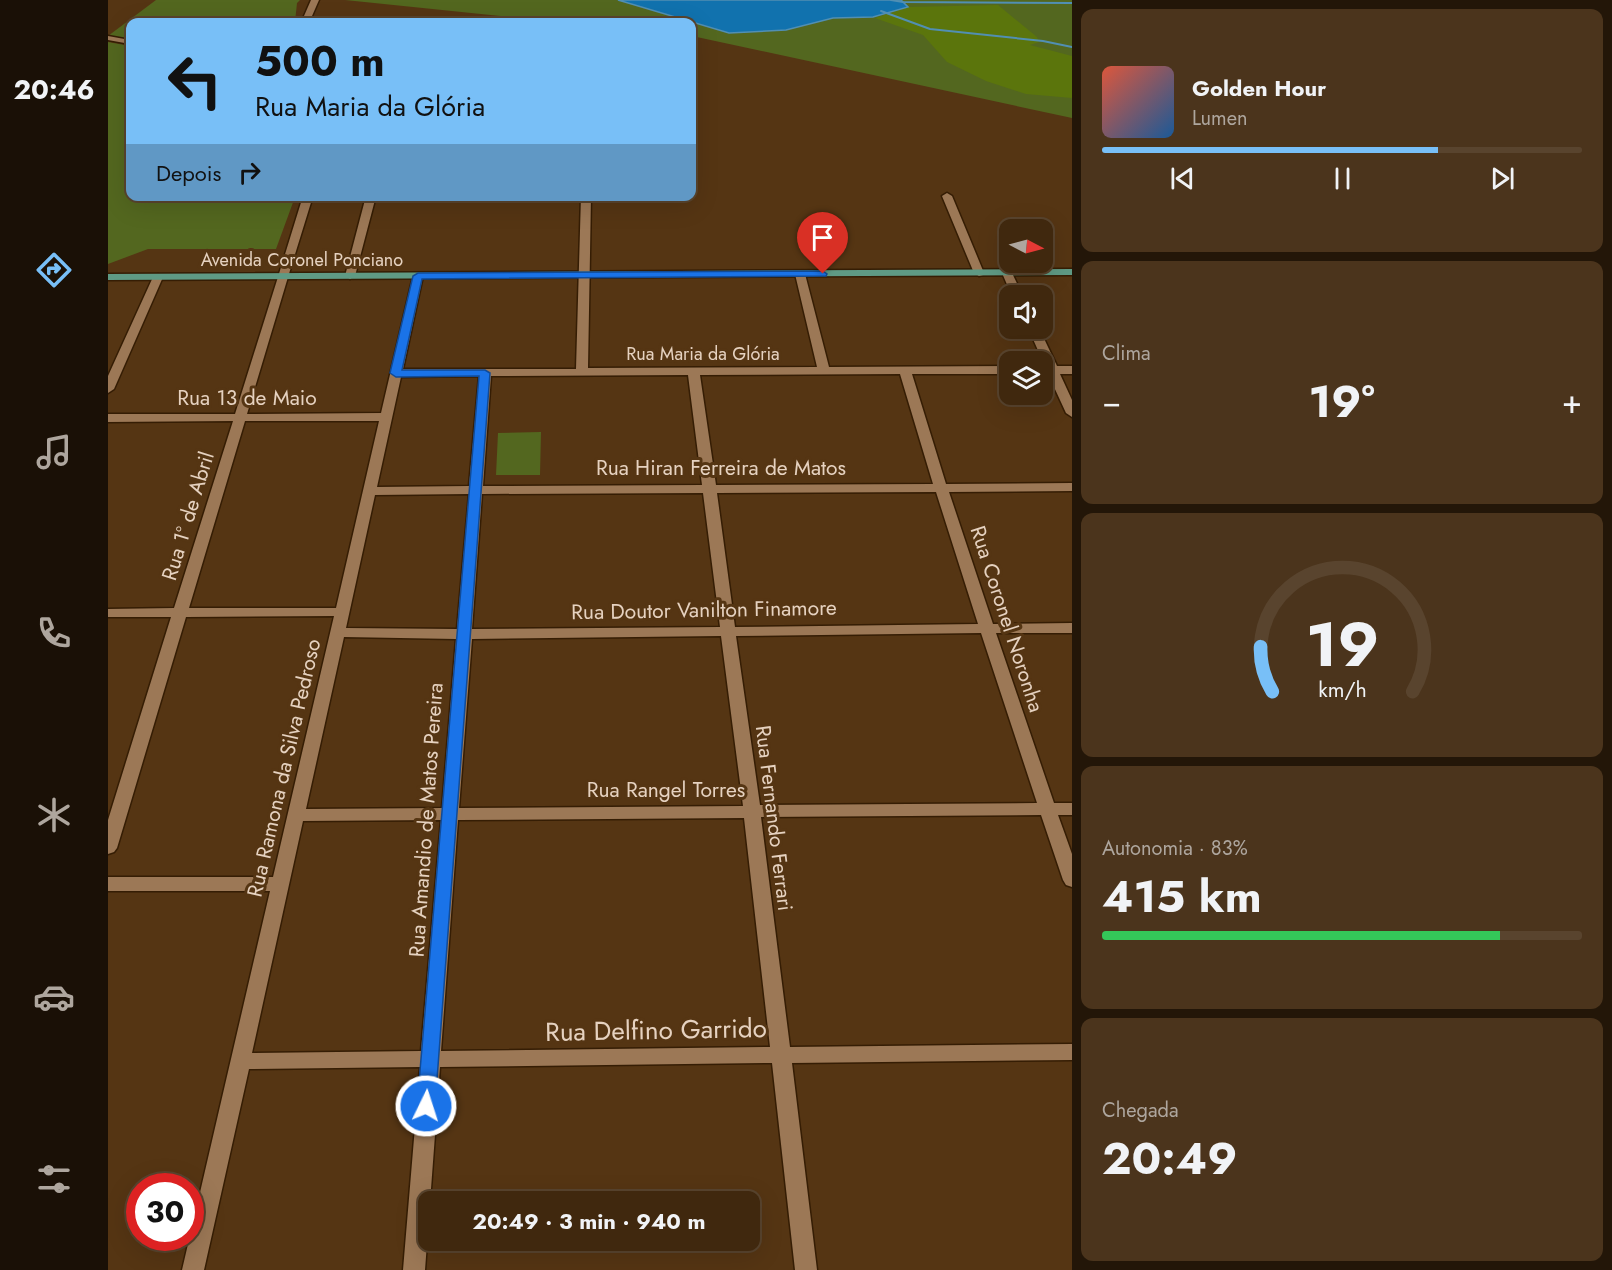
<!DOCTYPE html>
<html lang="pt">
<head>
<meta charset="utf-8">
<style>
	body { margin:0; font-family:Jost,sans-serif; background:#4b341c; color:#f1f3f6; height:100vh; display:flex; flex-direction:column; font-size:22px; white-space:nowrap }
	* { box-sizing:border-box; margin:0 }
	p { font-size:20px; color:#aea69e }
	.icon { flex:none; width:33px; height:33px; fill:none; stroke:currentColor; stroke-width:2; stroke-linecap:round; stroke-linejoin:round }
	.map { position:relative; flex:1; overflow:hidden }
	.details { display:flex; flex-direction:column; gap:9px; padding:9px; background:#231608; width:540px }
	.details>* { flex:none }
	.guide { position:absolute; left:18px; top:18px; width:570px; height:183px; border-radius:12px; box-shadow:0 6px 24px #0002,0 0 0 2px #59442e; background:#78bff7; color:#111; overflow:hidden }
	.needle { width:39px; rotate:96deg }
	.fabs { position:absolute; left:891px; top:219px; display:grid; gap:12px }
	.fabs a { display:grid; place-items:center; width:54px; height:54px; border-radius:12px; background:#40280e; box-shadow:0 6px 24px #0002,0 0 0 2px #59442e; font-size:30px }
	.speed { position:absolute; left:18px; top:1173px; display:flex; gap:12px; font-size:30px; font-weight:700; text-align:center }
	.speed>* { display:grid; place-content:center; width:78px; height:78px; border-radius:50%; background:#40280e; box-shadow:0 6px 24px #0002,0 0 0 2px #59442e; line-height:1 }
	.speed .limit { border:9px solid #d22; background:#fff; color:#111 }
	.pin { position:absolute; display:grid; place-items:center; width:51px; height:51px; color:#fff; margin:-62px -26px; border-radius:50% 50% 50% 0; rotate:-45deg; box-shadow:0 0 6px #0007 }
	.pin .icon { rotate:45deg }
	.me { position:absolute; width:66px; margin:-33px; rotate:4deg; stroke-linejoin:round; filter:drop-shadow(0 0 4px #0008) }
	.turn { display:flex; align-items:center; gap:21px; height:126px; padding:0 30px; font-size:27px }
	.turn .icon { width:78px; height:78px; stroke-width:2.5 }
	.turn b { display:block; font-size:42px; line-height:51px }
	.then { display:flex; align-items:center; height:57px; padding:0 30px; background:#0003; gap:12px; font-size:22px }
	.big { font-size:45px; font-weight:700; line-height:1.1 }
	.details .widget { flex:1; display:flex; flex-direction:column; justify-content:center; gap:9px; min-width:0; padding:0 21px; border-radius:12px; background:#4b341c }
	.details .dial { align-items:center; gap:0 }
	.dial svg { height:156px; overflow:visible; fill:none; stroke:#59442e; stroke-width:7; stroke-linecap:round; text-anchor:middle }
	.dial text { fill:#f1f3f6; stroke:none }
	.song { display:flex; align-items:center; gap:18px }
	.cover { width:72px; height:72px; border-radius:9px; background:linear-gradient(135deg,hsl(10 70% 55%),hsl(210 70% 35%)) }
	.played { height:6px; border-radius:3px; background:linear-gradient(90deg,#78bff7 70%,#59442e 70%) }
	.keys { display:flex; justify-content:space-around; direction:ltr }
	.heat { display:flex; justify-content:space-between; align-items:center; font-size:33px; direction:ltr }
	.charge { height:9px; border-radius:4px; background:linear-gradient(90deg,#34c759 83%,#59442e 0) }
	.trip { position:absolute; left:310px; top:1191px; width:342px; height:60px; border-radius:12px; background:#40280e; box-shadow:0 6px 24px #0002,0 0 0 2px #59442e; font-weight:700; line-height:60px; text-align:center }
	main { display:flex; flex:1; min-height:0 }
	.tab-bar { display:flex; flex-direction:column; width:108px; justify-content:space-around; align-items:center; background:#1a1006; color:#aea69e }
	.tab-bar .icon { width:42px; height:42px }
	.tab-bar .current { color:#78bff7 }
	.tab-bar b { font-size:27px; color:#f1f3f6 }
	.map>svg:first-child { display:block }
	.green { fill:#53671f }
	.forest { fill:#5b750c }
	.water { fill:#1172ae; stroke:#518fb3; stroke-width:1.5 }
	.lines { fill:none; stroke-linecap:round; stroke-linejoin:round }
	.stream { stroke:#518fb3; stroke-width:2 }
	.minor-casing { stroke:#351d04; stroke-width:3 }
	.tertiary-casing { stroke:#351d04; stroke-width:3 }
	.primary-casing { stroke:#351d04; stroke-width:3 }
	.minor { fill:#9c7856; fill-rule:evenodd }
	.tertiary { fill:#9c7856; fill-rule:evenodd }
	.primary { fill:#5f9a84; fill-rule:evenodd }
	.route { fill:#1a73e8; stroke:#114b97; stroke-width:1.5 }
	.labels { text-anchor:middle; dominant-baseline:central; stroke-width:6; stroke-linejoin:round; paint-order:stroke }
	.far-street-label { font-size:18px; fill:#e6d2c0; stroke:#553513 }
	.street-label { font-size:21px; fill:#e6d2c0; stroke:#553513 }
	.near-street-label { font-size:26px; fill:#e6d2c0; stroke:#553513 }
</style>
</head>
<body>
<main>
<nav class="tab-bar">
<b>20:46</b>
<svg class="icon current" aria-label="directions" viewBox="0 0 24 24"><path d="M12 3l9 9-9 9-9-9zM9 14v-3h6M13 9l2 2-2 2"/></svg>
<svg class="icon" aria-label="music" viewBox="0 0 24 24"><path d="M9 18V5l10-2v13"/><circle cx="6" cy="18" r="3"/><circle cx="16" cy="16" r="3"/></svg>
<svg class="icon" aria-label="phone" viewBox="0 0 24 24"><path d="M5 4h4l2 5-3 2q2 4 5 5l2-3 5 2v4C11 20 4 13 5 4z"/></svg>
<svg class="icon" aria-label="climate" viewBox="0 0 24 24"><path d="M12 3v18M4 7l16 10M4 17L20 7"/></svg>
<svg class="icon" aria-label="car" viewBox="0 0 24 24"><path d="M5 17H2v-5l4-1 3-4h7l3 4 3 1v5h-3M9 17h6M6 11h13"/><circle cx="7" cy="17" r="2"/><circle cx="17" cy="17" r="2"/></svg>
<svg class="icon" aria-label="filters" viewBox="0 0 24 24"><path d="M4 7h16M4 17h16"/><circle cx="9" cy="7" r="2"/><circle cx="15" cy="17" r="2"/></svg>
</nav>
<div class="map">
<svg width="964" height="1270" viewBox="0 0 964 1270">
	<rect width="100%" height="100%" fill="#553513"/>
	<!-- green -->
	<path class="green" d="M48,0H192L189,3L187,22H22V40L0,36Z
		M237,0H964V118L584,36V22H451Z
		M0,42L22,46V196L187,197L168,249H40L0,264Z
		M433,432L432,475H388L390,433Z"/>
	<!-- forest -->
	<path class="forest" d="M890,5L929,37L931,42L922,45L964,56V98L918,94L878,81L839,62L815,35L767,18L800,7Z"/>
	<!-- water -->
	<path class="water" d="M510,0H793L800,7L765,17L725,18L678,30L621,33Z"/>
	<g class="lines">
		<!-- stream -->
		<path class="stream" d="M783,0L795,2L964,3
			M773,11L822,29L935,41L964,47"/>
		<defs>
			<path id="minor" d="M0,36L22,40V44L0,40Z
				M839,193L844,196L876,273L875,275L871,276L866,273L834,196Z
				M258,196H268L247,276L242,279L237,276Z
				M473,196H483L480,368L709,367L687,274L692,271L697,274L721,367L902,366V374H804L838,484L964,483V491L841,492L885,624L964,623V633H888L946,803H964V815H950L964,854V887L958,885L955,880L933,815L653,817L682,1047L964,1044V1060L684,1063L709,1270H687L664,1063L332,1067L317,1270H295L312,1067L141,1069L96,1270H74L162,891H0V877H165L226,616L78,617L9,848L6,852L0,854V820L63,617H0V609L66,608L125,421L0,422V414H127L170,277L175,274L180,277L139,414L273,413L305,276L310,273L315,276L295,369H468ZM792,374L825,484L608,485L592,375ZM580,375L594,485L375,486L383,376ZM371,376L361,486L269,487L293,377ZM137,421H271L228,608H81ZM828,492L870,624L627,627L609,493ZM595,493L612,627L364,629L374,494ZM361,494L349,629L238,628L267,495ZM873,633L929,803L652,805L628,636ZM613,636L635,806L351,808L364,639ZM236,637L348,639L334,808L198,809ZM636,818L662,1047L333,1051L350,820ZM333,820L313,1051L144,1053L195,821Z
				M899,270L904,273L915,296H904L894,273Z
				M50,274L55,277L6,389L0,393V376L45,277Z
				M920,328H931L949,366H964V374H952L964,400V417L958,413L940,374L934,373V367L937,366Z"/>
			<path id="tertiary" d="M203,0H211L204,16V22H196V16Z
				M195,196H205L180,277L179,279H171L170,277Z"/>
			<path id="primary" d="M964,269V275L0,280V274Z"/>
		</defs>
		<!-- minor casing -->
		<use href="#minor" class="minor-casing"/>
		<!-- tertiary casing -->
		<use href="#tertiary" class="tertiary-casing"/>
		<!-- primary casing -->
		<use href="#primary" class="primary-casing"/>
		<!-- minor -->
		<use href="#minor" class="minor"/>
		<!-- tertiary -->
		<use href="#tertiary" class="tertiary"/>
		<!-- primary -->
		<use href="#primary" class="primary"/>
	</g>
	<!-- route -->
	<path class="route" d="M715,271L719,274L718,276L314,279L294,370H377L382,373L327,1106L325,1112L318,1114L312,1112L309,1106L371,376L288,377L282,373L305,276L310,273Z"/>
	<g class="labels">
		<!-- far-street labels -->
		<g class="far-street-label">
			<text x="194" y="260">Avenida Coronel Ponciano</text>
			<text x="595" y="354">Rua Maria da Glória</text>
		</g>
		<!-- street labels -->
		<g class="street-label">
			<text x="139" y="398">Rua 13 de Maio</text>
			<text x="613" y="468">Rua Hiran Ferreira de Matos</text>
			<text transform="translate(80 516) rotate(-73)">Rua 1º de Abril</text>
			<text transform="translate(596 610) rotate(-1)">Rua Doutor Vanilton Finamore</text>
			<text transform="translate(899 619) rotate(72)">Rua Coronel Noronha</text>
			<text transform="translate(176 768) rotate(-77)">Rua Ramona da Silva Pedroso</text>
			<text x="558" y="790">Rua Rangel Torres</text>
			<text transform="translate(666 818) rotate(83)">Rua Fernando Ferrari</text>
			<text transform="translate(318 820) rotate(-86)">Rua Amandio de Matos Pereira</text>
		</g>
		<!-- near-street labels -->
		<g class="near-street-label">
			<text transform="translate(548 1030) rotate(-1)">Rua Delfino Garrido</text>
		</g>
	</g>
</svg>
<div class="fabs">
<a><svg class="needle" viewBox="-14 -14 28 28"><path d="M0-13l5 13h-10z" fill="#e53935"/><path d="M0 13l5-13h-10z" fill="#aea69e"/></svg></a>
<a><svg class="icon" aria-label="sound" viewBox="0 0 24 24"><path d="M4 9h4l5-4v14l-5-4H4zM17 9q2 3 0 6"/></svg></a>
<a><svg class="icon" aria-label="layers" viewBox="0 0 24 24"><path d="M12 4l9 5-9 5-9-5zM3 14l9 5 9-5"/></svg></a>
</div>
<div class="speed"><div class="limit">30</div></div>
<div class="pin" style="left:715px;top:274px;background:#d93025"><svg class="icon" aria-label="arrive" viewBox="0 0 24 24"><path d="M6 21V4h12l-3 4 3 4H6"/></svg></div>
<svg class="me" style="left:318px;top:1106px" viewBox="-20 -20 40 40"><circle r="17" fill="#1a73e8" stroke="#fff" stroke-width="3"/><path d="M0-11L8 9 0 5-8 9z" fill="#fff"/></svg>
<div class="trip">20:49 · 3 min · 940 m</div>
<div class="guide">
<div class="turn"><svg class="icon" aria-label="left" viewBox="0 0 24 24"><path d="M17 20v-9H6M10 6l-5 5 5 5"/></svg><div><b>500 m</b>Rua Maria da Glória</div></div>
<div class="then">Depois<svg class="icon" aria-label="right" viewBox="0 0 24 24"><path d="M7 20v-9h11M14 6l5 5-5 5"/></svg></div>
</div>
</div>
<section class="details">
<div class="widget">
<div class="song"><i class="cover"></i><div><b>Golden Hour</b><p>Lumen</p></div></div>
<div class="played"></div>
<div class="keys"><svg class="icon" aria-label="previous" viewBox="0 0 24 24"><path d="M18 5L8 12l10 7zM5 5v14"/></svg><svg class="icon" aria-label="pause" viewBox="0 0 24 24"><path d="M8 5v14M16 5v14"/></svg><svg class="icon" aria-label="next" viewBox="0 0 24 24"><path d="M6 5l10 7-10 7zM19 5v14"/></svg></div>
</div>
<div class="widget"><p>Clima</p>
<div class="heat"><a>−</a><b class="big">19°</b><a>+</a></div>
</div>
<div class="widget dial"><svg viewBox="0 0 100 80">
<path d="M14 69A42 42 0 1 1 86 69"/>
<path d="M14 69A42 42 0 0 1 8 46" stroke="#78bff7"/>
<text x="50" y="56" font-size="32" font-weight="700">19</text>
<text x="50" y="72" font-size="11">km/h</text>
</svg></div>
<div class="widget"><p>Autonomia · 83%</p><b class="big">415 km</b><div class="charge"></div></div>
<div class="widget"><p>Chegada</p><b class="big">20:49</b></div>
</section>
</main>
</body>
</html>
